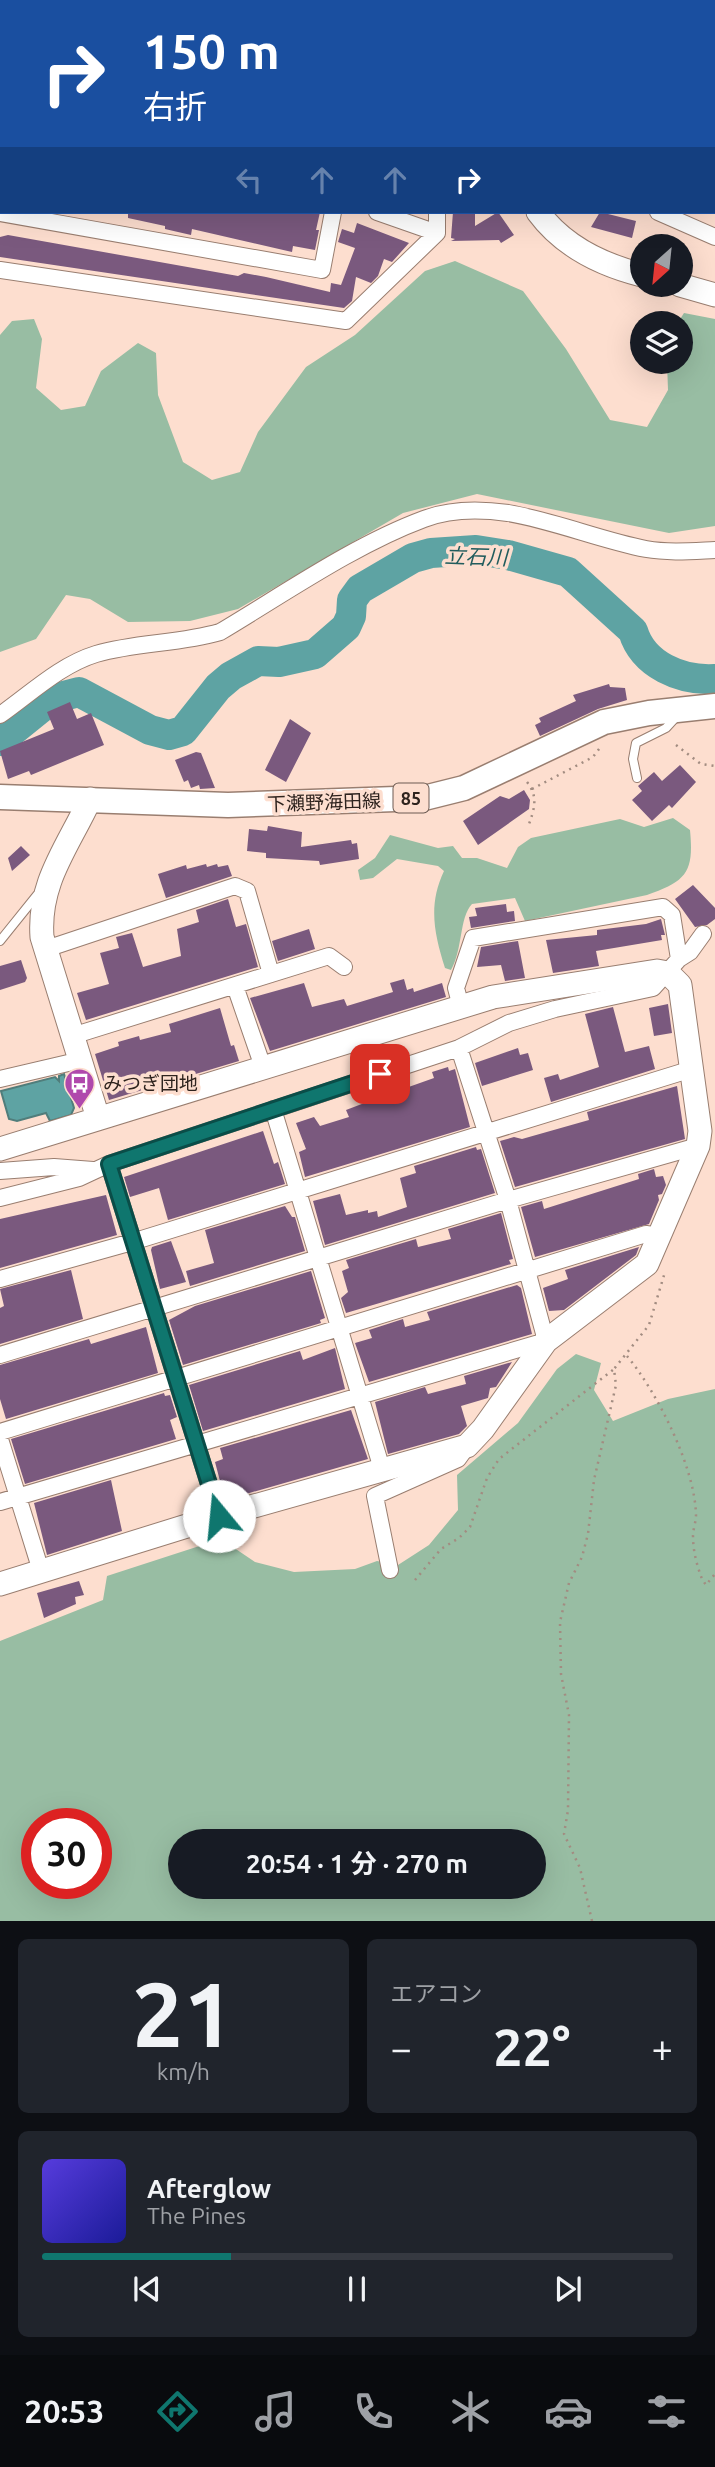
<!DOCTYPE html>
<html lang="ja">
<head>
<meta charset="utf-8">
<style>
	body { margin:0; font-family:Ubuntu,"Noto Sans JP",sans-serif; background:#20242c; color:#f1f3f6; height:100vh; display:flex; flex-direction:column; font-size:26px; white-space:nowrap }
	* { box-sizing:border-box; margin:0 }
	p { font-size:23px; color:#9ea1a6 }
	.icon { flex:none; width:38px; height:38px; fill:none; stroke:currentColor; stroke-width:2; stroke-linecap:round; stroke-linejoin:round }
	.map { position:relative; height:1921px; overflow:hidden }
	.drawer { display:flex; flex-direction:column; gap:18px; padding:18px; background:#0d0f14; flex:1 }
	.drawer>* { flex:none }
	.banner { position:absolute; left:0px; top:0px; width:716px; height:214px; box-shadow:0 7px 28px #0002; background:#1a4fa0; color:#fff; overflow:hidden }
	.needle { width:46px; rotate:207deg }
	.buttons { position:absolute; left:630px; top:234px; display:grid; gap:14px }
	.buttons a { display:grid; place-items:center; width:63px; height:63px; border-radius:50%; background:#171b24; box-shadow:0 7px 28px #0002; font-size:35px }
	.speed { position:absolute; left:21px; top:1808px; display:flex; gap:14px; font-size:35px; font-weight:700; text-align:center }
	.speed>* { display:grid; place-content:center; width:91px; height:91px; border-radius:50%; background:#171b24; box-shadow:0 7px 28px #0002; line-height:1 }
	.speed .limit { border:10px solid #d22; background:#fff; color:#111 }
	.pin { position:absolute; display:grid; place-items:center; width:60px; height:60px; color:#fff; margin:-30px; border-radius:14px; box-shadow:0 4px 10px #0006 }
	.me { position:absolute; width:77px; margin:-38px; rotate:343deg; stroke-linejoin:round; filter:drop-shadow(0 0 5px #0008) }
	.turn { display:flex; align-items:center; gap:24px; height:147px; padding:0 28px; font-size:32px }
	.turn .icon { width:91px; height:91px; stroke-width:2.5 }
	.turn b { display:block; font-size:49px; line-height:60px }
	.lanes { display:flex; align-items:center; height:66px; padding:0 28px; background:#0003; justify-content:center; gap:35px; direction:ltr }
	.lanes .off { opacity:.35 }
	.big { font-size:52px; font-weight:700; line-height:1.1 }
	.drawer .card { flex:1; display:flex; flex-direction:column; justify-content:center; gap:10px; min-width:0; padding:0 24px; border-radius:10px; background:#20242c }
	.drawer .dial { align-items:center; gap:0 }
	.dial b { font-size:91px; line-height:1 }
	.song { display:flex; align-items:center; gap:21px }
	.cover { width:84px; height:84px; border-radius:10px; background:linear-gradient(135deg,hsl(250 70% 55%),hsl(240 70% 35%)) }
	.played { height:7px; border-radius:4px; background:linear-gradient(90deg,#0f766e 30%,#363941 30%) }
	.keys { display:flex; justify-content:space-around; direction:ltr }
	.heat { display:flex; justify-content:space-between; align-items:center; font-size:38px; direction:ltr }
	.drawer .tiles { flex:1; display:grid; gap:18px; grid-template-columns:1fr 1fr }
	.card:last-child { grid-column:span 2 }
	.trip { position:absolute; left:168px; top:1829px; width:378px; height:70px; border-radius:35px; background:#171b24; box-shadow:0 7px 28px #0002; font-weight:700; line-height:70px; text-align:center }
	.menu { display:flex; height:112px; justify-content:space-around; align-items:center; background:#090b0e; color:#9ea1a6 }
	.menu .icon { width:49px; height:49px }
	.menu .active { color:#0f766e }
	.menu b { font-size:32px; color:#f1f3f6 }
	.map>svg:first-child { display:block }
	.green { fill:#98bda3; fill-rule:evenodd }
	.water { fill:#5ea3a3; stroke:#507d7b; stroke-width:2 }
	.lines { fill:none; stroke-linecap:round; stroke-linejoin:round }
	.river { stroke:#5ea3a3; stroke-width:30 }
	.building { fill:#7a597e }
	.lane-casing { stroke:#997e70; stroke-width:10 }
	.street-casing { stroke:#997e70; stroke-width:18 }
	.secondary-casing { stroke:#997e70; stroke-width:25 }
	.primary-casing { stroke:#997e70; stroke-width:27 }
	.path { stroke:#a28c81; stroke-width:2.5; stroke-dasharray:2 5; stroke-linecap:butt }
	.lane { stroke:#fff; stroke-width:8 }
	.street { stroke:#fff; stroke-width:16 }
	.secondary { stroke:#fff; stroke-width:23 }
	.primary { stroke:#fff; stroke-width:24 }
	.route-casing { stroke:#0a4d48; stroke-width:18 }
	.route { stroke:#0f766e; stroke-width:12 }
	.labels { text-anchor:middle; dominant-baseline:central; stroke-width:7; stroke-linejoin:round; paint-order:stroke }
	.shield { fill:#fddecf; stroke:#6c5b53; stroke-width:2 }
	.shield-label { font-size:18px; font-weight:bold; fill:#2e231e }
	.street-label { font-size:19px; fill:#2e231e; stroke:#fddecf }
	.poi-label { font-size:19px; fill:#2e231e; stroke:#fddecf; text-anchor:start }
	.water-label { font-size:21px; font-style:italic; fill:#225c5d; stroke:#fddecf }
</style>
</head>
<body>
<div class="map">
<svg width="715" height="1921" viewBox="0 0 715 1921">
	<rect width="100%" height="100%" fill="#fddecf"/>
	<!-- green -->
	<path class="green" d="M455,261L523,291L566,349L610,420L647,427L668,390L667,362H681V324H677L684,313L715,319V526L669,533L477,494L403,513L238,609L190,621L128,622L90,599L66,595L36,639L0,652V335L12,321L34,319L42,339L36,388L61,410L85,406L101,371L138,343L156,353L158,395L183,462L212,480L240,472L258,432L306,367L355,335L425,271Z
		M673,818L690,830C694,872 687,881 647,895L525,921L515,898L472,904C459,918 463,949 451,970L445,968C434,933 428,905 444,871L438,866L397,859L373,878L360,880L358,870L375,858L390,835L438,848L453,846L462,858H477L507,868L518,847L531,838L620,819L644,827Z
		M576,1354L601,1363L594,1390L613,1421L668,1399L715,1389V1921H0V1641L103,1600L107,1576L221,1539L255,1562L294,1572L355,1569L377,1561L398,1565L429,1545L458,1510L457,1475L518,1423L557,1369ZM37,1824H96V1883H37ZM180,1841H534V1886H180Z"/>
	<!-- water -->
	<path class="water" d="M64,1074L74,1108L71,1115L50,1121L46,1113L17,1121L9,1119L1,1091L55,1077L59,1081V1076Z"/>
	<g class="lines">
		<!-- river -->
		<path class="river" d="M0,741L52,699L79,692L150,730L169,735L183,731L218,687L231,676L258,661L279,662L315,654L346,627L351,616L352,600L360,589L413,558L431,553L476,550L508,555L568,572L633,631C643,665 681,681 715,679"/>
	</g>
	<!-- building -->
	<path class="building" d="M128,212H320L316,230H319L315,250L293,246L292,252L192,229L191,235L165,229V226L128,218Z
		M453,212H475V226L498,212L514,235L501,243L499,240L451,241L455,239L451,238Z
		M600,212L636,221L632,238L591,227Z
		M357,223L409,243L392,262L384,259L378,276L371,283L356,277L352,301L344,308L0,257V237L8,235L238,276L244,273L266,277L330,292L331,283L341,285L355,248L338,242L342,229L354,233Z
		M609,684L610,687L625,688L627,700L598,709L540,736L535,725L541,722L539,718L576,701L573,695Z
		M70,702L77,719L91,713L104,745L31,775L29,771L8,779L0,751L54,729L47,712Z
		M290,719L311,733L286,782L265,770Z
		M196,752L201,753L215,788L200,789L199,785L191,788L188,780L184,782L175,760Z
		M680,765L696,782L672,808L669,805L652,821L632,800L642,791L638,786L654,772L662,781Z
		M524,790L530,800L529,809L478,845L463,821L500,796L509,799Z
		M268,826L302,832L301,847L351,840L352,844L357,843L359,859L320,865L319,861L266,858V853L247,851L249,829L267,831Z
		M21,846L30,855L12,871L8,858Z
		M206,864L207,867L217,864L218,867L228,865L232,876L166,898L158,874L186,865L187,869Z
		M693,885L715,908V919L707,925L695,927L675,899Z
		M228,899L236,927L246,924L258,967L86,1020L77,993L109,984L100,953L119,948L116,937L132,933L143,967L181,956L177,929L199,922L196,910Z
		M506,904L507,912L514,911L515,921L471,928L469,917L477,916L475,908Z
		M661,919L665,935H661L662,940L596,951L599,966L553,973L546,940L597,935V930L646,924Z
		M309,929L315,949L278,961L272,941Z
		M518,941L525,978L505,981L501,965L477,967L481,947Z
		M21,960L27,978L25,982L0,990V966Z
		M404,979L407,990L413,988L414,992L442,983L446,997L270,1051L250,998L304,983L312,1007L344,999L347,1006L393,992L390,983Z
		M668,1004L672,1033L654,1036L649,1008Z
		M613,1007L625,1052L649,1046L655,1069L551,1102L544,1078L558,1074L560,1080L599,1067L585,1014Z
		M220,1008L231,1046L234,1045L239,1061L109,1100L95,1054L119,1046L118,1042L139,1036L140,1040L171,1032L169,1024Z
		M518,1048L520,1055L528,1053L533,1070L482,1086L475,1063Z
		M448,1067L449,1071L455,1069L470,1127L305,1177L299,1152L306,1149L296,1123L314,1117L320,1126L349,1117L346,1110L367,1102L363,1091L399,1079L403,1089L434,1078L432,1072Z
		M677,1086L685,1139L515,1187L500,1141L514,1137L522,1139L589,1120L587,1112Z
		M263,1131L274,1164L278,1162L285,1184L168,1220L159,1188L130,1197L124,1177Z
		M476,1147L477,1150L481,1149L495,1193L325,1245L313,1201L340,1194L346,1215L368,1210V1213L377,1211L378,1217L407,1207L400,1178L416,1173L414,1166Z
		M654,1169L656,1177L663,1176L666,1185L662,1194L658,1195L659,1200L649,1224L535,1257L521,1207L542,1201L544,1209L639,1179L638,1174Z
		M106,1195L117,1235L0,1268V1219Z
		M285,1206L292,1217H295L305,1251L190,1286L186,1271L214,1263L205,1230Z
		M501,1213L513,1259L509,1260L511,1264L346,1313L341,1298L348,1292L342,1271L349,1268L346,1260L416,1239L418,1247L451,1239L448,1229Z
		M171,1241L186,1282L160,1289L151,1250L152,1247Z
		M639,1247L636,1255L564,1310L549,1311L543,1288L568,1279L565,1270Z
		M71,1270L83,1319L0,1344V1308L4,1306L0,1289Z
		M311,1271L325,1318L320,1320L321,1323L183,1365L169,1320L195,1306Z
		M517,1285L521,1288L532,1334L369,1382L355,1343L372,1338L369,1330L403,1319L405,1327L430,1320L427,1312Z
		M146,1327L158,1373L6,1419L0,1399V1365L89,1339L91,1344Z
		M335,1348L345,1389L203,1431L189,1385L300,1351L303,1360Z
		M512,1362L496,1387L490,1388L488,1398L461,1406L467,1426L459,1434L388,1454L375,1402L425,1387L428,1394L466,1384L464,1376Z
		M164,1393L165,1396L170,1395L177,1417L170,1420L176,1439L25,1484L11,1439Z
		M351,1410L368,1459L225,1500L215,1462L223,1459L220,1448Z
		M111,1480L122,1531L47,1555L34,1503Z
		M79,1581L84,1595L75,1597L76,1604L44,1618L37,1593Z"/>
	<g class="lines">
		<defs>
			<path id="lane" d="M637,778L633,759L636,743L666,728L678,715
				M0,941L37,895"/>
			<path id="street" d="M210,0V2
				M37,2V0
				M88,2V0
				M260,2V0
				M349,2V0
				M438,2V0
				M591,2V0
				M0,22H2
				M714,27H715
				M714,113H715
				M0,117H2
				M377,212L437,233
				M658,212L715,237
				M0,213L322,270L333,212
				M0,270L346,321L437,233V212
				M0,715C30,694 60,665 96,654C137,642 179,644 220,632C284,594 354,545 424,519C450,509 480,509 508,513C555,521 600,540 646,549C669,553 692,551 715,550
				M46,949L235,886L247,891L271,974
				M679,959L690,952L703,934
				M235,986L263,1067
				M72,1036L329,956L344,967
				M0,1079L81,1060
				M273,1109L382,1469
				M109,1164L219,1516
				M0,1171L54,1167L93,1170
				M0,1198L79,1178L109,1164L459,1048L509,1023L555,1009L653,988L679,959L672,915L663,907L473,938L456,988L461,1007
				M0,1279L132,1242L692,1069
				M0,1355L508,1200L698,1146
				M0,1432L646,1234L659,1236
				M0,1439L41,1571
				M0,1502L546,1341L508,1200L459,1048
				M390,1570L375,1496L458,1459L466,1448"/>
			<path id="secondary" d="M513,2V0
				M538,212C563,246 602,265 642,275
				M680,285L715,295
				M90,799C68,847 38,882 42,937L98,1118
				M0,1149L493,997L657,971L668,973L680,985L700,1131L698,1146L647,1264L546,1341L483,1429L467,1446L219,1516L0,1584"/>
			<path id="primary" d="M0,797L228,805L424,798L464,788L604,722L649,713L715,706"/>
		</defs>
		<!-- lane casing -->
		<use href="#lane" class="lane-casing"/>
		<!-- street casing -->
		<use href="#street" class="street-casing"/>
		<!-- secondary casing -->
		<use href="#secondary" class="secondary-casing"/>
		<!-- primary casing -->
		<use href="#primary" class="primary-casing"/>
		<!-- path -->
		<path class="path" d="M676,745L701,764L715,766
			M527,782C539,797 534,810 528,827
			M532,789L593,757L602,745
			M627,1356C657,1392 695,1467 696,1515C696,1522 693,1529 693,1536C693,1551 697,1566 702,1579L706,1585L715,1574
			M415,1580L441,1549L459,1538L470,1527L487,1478L499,1459L614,1369
			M592,1921L580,1868L564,1834L568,1810L569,1715L561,1674L560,1622L569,1583L582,1557L588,1534L594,1480L616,1385L614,1369L649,1325L665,1272"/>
		<!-- lane -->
		<use href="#lane" class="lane"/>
		<!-- street -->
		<use href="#street" class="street"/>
		<!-- secondary -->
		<use href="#secondary" class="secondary"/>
		<!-- primary -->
		<use href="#primary" class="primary"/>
	</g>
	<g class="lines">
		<defs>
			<path id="route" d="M219,1516L109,1164L380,1074"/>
		</defs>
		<!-- route casing -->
		<use href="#route" class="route-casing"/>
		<!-- route -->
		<use href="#route" class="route"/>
	</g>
	<!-- icons -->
	<defs>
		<symbol id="bus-pin" viewBox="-11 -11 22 30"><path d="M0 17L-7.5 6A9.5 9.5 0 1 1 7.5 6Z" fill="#b049ac" stroke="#fddecf"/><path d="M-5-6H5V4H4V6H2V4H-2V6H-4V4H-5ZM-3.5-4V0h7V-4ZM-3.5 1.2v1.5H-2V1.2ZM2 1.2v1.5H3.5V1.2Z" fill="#fff"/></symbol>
	</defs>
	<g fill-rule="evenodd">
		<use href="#bus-pin" x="62" y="1066" width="35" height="47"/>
	</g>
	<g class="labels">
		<!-- shield labels -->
		<rect class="shield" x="393.5" y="783.5" width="35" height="29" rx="5"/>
		<g class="shield-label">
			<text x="411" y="798">85</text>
		</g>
		<!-- street labels -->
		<g class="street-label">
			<text transform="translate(324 802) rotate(-2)">下瀬野海田線</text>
		</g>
		<!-- poi labels -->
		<g class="poi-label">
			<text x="103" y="1083">みつぎ団地</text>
		</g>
		<!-- water labels -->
		<g class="water-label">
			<text transform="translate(476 556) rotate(2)">立石川</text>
		</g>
	</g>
</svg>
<div class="buttons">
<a><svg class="needle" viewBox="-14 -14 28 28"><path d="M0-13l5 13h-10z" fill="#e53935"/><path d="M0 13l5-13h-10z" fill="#9ea1a6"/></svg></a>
<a><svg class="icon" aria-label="layers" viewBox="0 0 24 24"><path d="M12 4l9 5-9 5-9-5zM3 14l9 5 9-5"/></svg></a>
</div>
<div class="speed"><div class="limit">30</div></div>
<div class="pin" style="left:380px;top:1074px;background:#d93025"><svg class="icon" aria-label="arrive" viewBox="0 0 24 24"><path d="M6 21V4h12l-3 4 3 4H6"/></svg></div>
<svg class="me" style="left:219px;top:1516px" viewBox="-20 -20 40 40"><circle r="19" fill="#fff"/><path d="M0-13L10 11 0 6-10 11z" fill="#0f766e"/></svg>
<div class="trip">20:54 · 1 分 · 270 m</div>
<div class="banner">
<div class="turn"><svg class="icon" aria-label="right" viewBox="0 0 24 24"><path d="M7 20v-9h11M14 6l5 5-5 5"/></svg><div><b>150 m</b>右折</div></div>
<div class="lanes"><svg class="icon off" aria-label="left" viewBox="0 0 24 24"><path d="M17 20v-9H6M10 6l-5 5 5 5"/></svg><svg class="icon off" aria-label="ahead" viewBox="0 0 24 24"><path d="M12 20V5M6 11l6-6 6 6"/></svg><svg class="icon off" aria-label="ahead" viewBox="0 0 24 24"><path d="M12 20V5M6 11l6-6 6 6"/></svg><svg class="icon" aria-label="right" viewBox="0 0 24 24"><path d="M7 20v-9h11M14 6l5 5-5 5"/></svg></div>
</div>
</div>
<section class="drawer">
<div class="tiles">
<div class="card dial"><b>21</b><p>km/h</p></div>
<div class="card"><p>エアコン</p>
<div class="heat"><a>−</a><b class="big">22°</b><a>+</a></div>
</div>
<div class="card">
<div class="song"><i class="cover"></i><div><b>Afterglow</b><p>The Pines</p></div></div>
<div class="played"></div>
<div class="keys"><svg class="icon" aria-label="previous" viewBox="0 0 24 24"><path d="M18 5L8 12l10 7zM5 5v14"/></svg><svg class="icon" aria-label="pause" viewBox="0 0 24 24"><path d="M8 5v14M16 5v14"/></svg><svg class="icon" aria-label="next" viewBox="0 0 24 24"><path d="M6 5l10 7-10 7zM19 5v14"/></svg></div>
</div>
</div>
</section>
<nav class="menu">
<b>20:53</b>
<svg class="icon active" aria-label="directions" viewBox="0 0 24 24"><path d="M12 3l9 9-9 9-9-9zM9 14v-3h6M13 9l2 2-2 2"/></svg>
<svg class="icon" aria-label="music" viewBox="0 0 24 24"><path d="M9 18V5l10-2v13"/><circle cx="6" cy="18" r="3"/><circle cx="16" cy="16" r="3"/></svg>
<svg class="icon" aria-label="phone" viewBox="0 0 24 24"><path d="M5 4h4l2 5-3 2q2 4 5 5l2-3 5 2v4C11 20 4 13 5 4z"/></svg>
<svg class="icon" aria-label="climate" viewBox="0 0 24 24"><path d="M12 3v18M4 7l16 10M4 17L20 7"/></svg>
<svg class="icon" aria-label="car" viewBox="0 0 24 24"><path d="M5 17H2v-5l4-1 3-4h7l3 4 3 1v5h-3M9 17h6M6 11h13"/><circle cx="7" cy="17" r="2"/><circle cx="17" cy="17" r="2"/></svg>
<svg class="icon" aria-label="filters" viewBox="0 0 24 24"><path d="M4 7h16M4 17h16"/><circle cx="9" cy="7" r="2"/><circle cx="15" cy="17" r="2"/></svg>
</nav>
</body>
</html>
